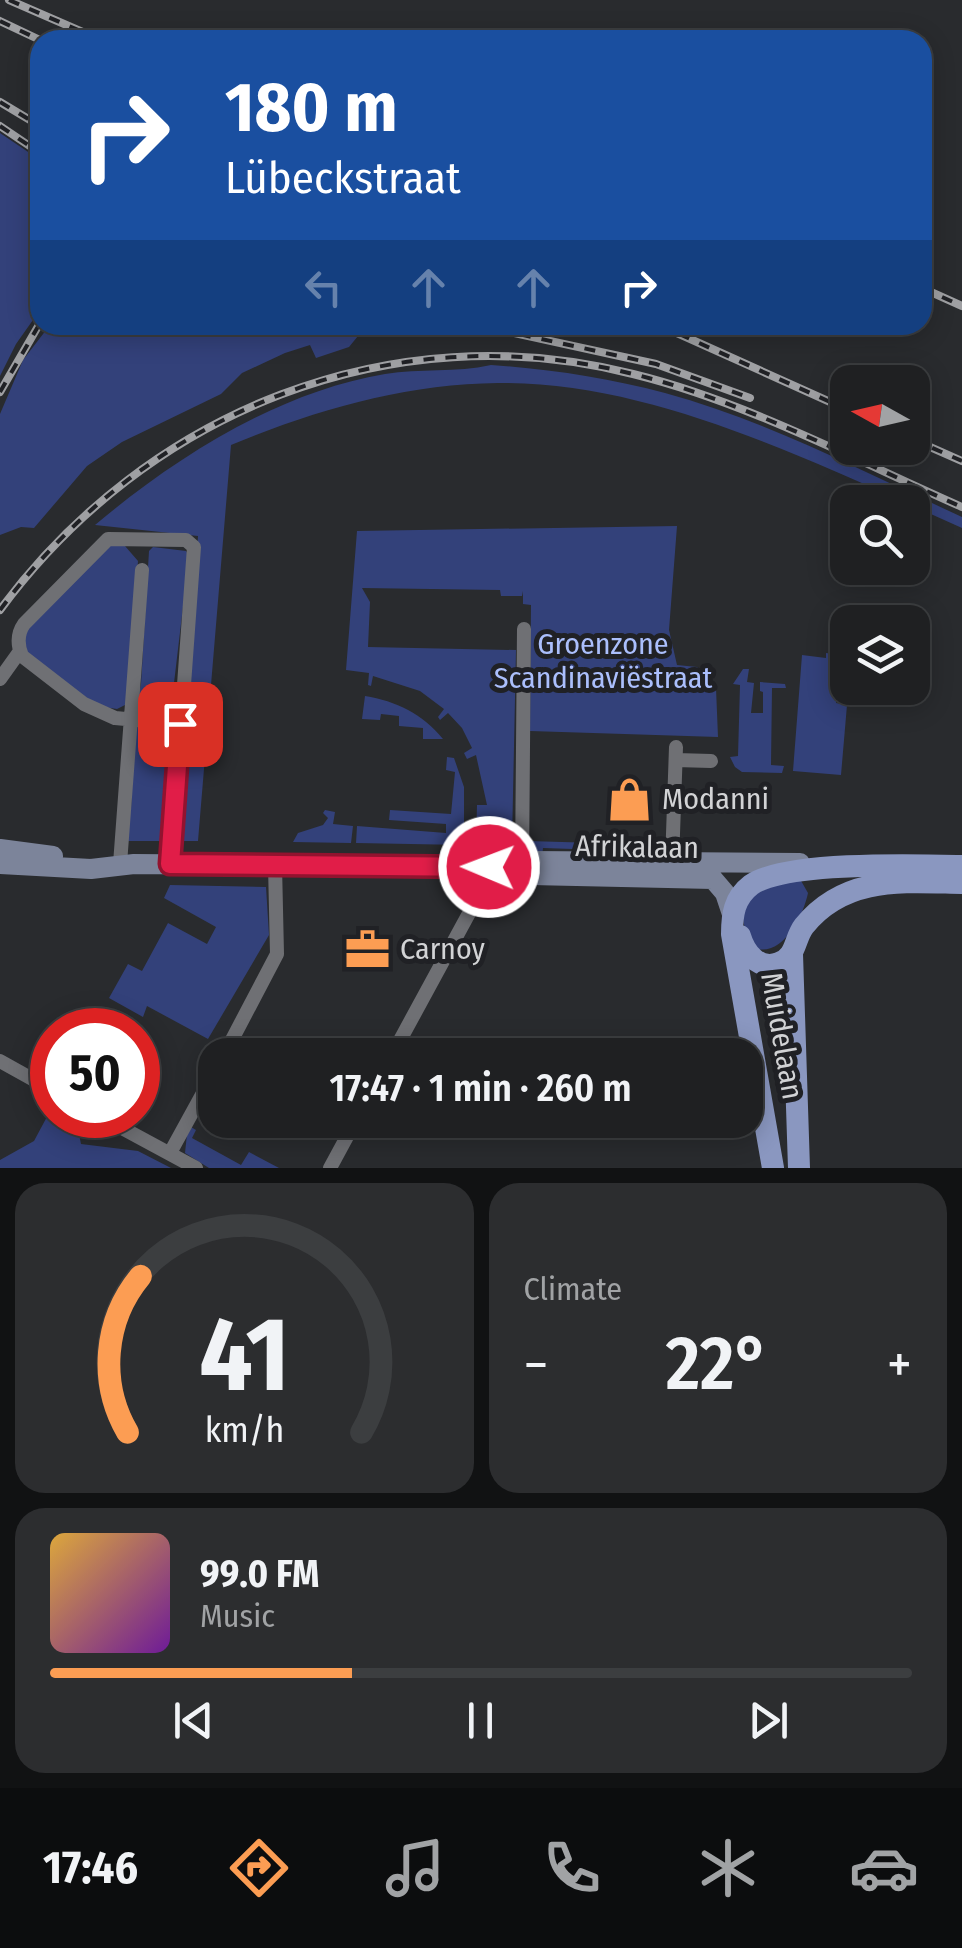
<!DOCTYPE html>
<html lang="en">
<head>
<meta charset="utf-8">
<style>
	body { margin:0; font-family:"Fira Sans Condensed",sans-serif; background:#2c2d2f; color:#f1f3f6; height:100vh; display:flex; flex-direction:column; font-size:38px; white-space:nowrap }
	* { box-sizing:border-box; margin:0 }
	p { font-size:32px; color:#a1a3a5 }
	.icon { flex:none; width:55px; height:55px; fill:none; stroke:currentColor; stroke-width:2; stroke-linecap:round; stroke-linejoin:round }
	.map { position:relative; height:1168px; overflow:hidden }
	.drawer { display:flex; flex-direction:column; gap:15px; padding:15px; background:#111213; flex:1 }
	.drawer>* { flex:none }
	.hud { position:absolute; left:30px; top:30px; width:902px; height:305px; border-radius:30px; box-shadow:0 5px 25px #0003,0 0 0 2px #3c3e40; background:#1a4fa0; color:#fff; overflow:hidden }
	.needle { width:65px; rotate:278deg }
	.tools { position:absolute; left:830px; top:365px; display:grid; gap:20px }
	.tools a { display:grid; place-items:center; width:100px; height:100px; border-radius:20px; background:#1f2022; box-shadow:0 5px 25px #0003,0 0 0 2px #3c3e40; font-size:50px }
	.speed { position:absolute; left:30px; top:1008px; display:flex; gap:20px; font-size:50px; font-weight:700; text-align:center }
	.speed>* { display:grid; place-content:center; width:130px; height:130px; border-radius:50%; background:#1f2022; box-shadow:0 5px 25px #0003,0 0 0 2px #3c3e40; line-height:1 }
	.speed .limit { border:15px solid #d22; background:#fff; color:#111 }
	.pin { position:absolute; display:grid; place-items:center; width:85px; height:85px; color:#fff; margin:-42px; border-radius:20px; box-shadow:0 5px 15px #0006 }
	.me { position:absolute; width:110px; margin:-55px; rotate:271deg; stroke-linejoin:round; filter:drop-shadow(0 0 8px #0008) }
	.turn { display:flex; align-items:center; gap:35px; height:210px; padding:0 30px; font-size:45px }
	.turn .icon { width:130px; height:130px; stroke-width:2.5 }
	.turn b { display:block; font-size:70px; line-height:85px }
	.lanes { display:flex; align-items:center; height:95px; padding:0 30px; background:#0003; justify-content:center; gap:50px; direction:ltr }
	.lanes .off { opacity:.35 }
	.big { font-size:75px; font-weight:600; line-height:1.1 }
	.drawer .widget { flex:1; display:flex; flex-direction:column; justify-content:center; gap:15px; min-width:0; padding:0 35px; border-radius:30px; background:#2c2d2f }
	.drawer .dial { align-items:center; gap:0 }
	.dial svg { height:260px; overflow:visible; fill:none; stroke:#3c3e40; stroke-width:7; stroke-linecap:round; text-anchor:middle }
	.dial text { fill:#f1f3f6; stroke:none }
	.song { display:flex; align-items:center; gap:30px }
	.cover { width:120px; height:120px; border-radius:15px; background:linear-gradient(135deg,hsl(40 70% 55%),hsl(280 70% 35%)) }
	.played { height:10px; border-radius:5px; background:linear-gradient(90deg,#fc9d53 35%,#3c3e40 35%) }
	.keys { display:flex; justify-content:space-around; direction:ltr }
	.heat { display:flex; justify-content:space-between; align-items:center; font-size:55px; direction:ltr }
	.drawer .tiles { flex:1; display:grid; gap:15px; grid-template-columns:1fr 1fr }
	.widget:last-child { grid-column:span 2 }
	.trip { position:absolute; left:198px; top:1038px; width:565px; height:100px; border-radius:30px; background:#1f2022; box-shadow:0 5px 25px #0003,0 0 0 2px #3c3e40; font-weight:600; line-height:100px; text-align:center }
	.tabs { display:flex; height:160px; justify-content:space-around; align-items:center; background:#0c0d0e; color:#a1a3a5 }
	.tabs .icon { width:70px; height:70px }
	.tabs .on { color:#fc9d53 }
	.tabs b { font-size:45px; color:#f1f3f6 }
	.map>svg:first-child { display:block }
	.green { fill:#33417a }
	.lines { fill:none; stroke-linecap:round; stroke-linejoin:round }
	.street { stroke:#6f7074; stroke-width:14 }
	.secondary { stroke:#7c849a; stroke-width:20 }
	.primary { stroke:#8a97c0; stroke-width:22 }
	.rail-casing { stroke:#9fa0a3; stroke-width:8 }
	.rail { stroke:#202125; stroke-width:4; stroke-dasharray:11; stroke-linecap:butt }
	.route-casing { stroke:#92132f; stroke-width:25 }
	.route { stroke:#e11d48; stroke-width:18 }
	.labels { text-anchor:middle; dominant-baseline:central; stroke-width:10; stroke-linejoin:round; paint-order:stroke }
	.park-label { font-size:30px; fill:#abbffc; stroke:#202125 }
	.poi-label { font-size:30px; fill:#d2d3d5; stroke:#202125; text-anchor:start }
	.street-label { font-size:30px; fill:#d2d3d5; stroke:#202125 }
</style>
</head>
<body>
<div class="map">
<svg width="962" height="1168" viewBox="0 0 962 1168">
	<rect width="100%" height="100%" fill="#292b2e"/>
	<!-- green -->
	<path class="green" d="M0,133L40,160V310L16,344L0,376Z
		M50,325H356L358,336L349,347L316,358L310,345L285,353L242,373L221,394L122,442L87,466L34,528L21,527L0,535V414L23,360Z
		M491,365C550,369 608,378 665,393C768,421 866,473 962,517V528L913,506L912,502H905C780,447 637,381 498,383C406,384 315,410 231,445L198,841H179L198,536L95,525C176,457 278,392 385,374C420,368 456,373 491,365Z
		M677,526L669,630L677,665L697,667L716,688L718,737L530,731L531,605L523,604V591L522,596H501L500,590L362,588L370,602L368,647L516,650L512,842L476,845L477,805H487L476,755L467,759L464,753L472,748L462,728L448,713L440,720L438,717L444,709L420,691L373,676L371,686L368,685L369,673L346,670L357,531Z
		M108,545L125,546L138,561L127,704L117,709L97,706L25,651L23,632Z
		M153,547L186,551L189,556L174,683L178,684L175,712L136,709L141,684L149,551Z
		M826,653L840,655L836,703L847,705L841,775L793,771L802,655L826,658Z
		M743,669H749L747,682L754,683L751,713H763V692L760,691V682L785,684L786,688H772L771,765L784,766L782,773L742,772L735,767L730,757L738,756L740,685L733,684Z
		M365,696C396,701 423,714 443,739H423V728L399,726V716L381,714L380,720L362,719Z
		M135,727L173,729L164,809L168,815L164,841H126L128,811L131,809Z
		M447,757L454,758L464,787V845L356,843L357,826L446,833V824L389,820L390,810L451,814L455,772L446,770Z
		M325,810L335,812L333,824L353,826L351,843L293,842L298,833L323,825L328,818L323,813Z
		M528,841L630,844L658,854L633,858L603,850L543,848L542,857L533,856L528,849Z
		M800,879L808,893C803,917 782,958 754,948C725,898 758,889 800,879Z
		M170,885L266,887L269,935L208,1039L147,1006L143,1017L109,998L128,964L142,971L168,923L207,944L216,927L164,898Z
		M49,1113L76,1119L81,1144L138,1151L171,1168H0V1160L34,1141Z
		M191,1127L196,1130L192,1138L241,1165L249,1152L279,1168H209L185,1153L187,1134Z"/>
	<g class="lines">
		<!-- street -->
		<path class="street" d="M0,679L20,651
			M676,760L711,761
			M672,863L676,747
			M120,864L142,570
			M171,864L194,547L186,540L108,539L24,624C17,634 17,644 22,656L84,704L115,718L180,724
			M522,867L524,629
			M224,1055L277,954L275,865
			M392,1055L486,882L489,867
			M0,1061L52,1090
			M98,1115L196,1168
			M170,1153L215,1071
			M330,1168L356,1120"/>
		<!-- secondary -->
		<path class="secondary" d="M0,849L53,856
			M0,864L91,869L134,864L522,867L531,861L800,863
			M522,867L531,875L713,879L725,893L732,914"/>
		<!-- primary -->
		<path class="primary" d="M740,936C745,953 759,971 779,963C797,956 794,939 804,926C845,875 904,882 962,883
			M792,954L799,1168
			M773,1168L732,934C732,915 734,898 751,885C785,861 917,865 962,866"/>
		<defs>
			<path id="rail" d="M9,0L101,40
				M0,21L40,40
				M0,102L40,126
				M0,126L40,153
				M922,288L962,306
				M477,325L656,364L750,398
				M659,325L848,410
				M0,392L40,323
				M912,439L962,461
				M0,610C147,411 391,313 633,374C747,402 855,460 962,507"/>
		</defs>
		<!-- rail casing -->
		<use href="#rail" class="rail-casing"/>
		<!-- rail -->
		<use href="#rail" class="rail"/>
	</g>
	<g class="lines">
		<defs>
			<path id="route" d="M180,724L170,864L489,867"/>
		</defs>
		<!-- route casing -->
		<use href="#route" class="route-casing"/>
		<!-- route -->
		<use href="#route" class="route"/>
	</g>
	<!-- icons -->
	<defs>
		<symbol id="shop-bare" viewBox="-9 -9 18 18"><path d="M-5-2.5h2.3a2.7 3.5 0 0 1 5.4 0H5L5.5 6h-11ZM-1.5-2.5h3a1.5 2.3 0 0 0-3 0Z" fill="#fc9d53" stroke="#202125" stroke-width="2.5" paint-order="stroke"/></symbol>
		<symbol id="office-bare" viewBox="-9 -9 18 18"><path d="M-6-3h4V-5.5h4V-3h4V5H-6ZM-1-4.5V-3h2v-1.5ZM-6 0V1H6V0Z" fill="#fc9d53" stroke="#202125" stroke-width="2.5" paint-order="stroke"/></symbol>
	</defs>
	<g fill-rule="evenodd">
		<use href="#shop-bare" x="598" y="768" width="63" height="63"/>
		<use href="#office-bare" x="336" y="918" width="63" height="63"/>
	</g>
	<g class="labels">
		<!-- park labels -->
		<g class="park-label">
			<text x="603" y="644">Groenzone<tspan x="603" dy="34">Scandinaviëstraat</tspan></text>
		</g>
		<!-- poi labels -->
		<g class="poi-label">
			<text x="662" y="799">Modanni</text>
			<text x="400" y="949">Carnoy</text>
		</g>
		<!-- street labels -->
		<g class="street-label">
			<text transform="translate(637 847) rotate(1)">Afrikalaan</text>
			<text transform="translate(782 1036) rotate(80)">Muidelaan</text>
		</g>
	</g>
</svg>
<div class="tools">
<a><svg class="needle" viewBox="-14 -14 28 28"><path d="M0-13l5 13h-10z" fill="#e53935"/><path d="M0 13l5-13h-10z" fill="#a1a3a5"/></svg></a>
<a><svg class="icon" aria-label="search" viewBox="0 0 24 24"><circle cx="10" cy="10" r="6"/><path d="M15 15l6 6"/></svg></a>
<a><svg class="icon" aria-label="layers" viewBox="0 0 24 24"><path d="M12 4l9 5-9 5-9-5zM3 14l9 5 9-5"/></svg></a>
</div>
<div class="speed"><div class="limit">50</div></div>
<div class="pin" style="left:180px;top:724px;background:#d93025"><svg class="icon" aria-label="arrive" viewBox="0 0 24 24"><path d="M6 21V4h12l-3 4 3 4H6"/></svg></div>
<svg class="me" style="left:489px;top:867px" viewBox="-20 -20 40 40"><circle r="17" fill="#e11d48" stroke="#fff" stroke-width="3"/><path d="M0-11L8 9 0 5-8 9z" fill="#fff"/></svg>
<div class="trip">17:47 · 1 min · 260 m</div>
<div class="hud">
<div class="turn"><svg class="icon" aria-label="right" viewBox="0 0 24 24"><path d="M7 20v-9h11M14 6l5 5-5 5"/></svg><div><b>180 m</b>Lübeckstraat</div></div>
<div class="lanes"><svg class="icon off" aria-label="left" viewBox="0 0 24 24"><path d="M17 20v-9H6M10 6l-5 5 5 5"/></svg><svg class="icon off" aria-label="ahead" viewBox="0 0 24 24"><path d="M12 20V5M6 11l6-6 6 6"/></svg><svg class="icon off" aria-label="ahead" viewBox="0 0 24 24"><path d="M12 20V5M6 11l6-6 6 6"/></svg><svg class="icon" aria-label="right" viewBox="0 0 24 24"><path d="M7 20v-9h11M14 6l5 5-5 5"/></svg></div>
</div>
</div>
<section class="drawer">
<div class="tiles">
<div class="widget dial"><svg viewBox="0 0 100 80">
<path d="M14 69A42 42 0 1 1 86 69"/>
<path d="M14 69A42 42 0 0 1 18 21" stroke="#fc9d53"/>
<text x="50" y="56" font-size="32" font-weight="700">41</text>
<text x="50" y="72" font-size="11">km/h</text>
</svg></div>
<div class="widget"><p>Climate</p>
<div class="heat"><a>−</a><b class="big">22°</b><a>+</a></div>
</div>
<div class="widget">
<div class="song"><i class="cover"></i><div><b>99.0 FM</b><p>Music</p></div></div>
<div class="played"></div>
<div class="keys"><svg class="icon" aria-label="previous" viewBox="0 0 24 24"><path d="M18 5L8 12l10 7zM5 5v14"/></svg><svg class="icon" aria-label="pause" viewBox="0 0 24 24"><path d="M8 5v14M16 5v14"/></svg><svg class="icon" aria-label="next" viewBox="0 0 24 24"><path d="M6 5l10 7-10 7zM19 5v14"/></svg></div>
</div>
</div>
</section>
<nav class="tabs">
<b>17:46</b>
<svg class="icon on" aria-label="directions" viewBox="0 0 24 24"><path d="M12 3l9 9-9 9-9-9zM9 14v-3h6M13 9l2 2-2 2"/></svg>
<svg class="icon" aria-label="music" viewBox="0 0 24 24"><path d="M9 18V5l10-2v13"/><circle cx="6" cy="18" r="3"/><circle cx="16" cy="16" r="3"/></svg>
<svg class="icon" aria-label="phone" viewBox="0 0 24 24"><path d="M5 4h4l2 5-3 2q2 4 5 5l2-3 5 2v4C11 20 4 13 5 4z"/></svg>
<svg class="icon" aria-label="climate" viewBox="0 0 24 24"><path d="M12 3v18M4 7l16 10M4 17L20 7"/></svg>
<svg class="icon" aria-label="car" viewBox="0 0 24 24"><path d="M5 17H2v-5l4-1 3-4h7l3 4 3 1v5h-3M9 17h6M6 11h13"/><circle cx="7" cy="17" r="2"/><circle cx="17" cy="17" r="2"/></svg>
</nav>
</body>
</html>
